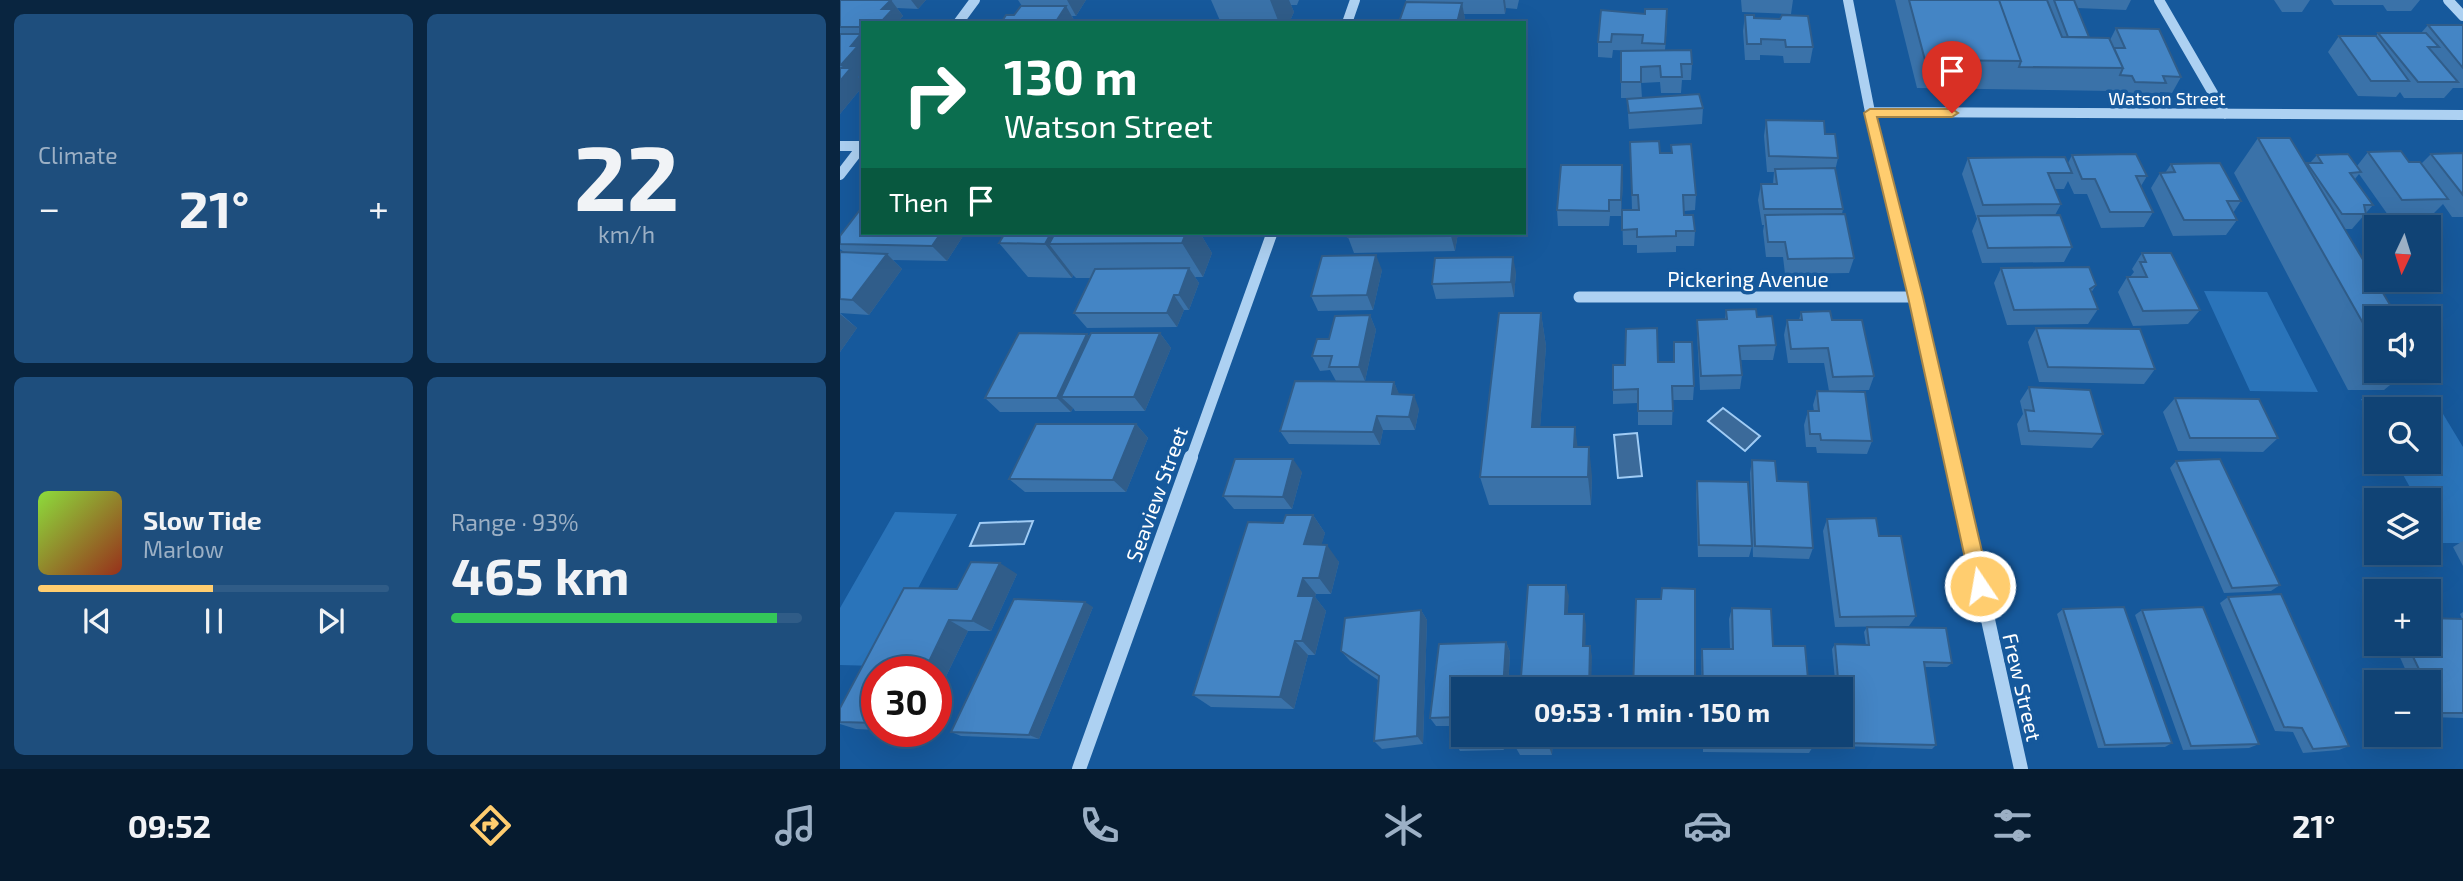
<!DOCTYPE html>
<html lang="en">
<head>
<meta charset="utf-8">
<style>
	body { margin:0; font-family:"Exo 2",sans-serif; background:#1e4e7d; color:#f1f3f6; height:100vh; display:flex; flex-direction:column; font-size:26px; white-space:nowrap }
	* { box-sizing:border-box; margin:0 }
	p { font-size:23px; color:#9cb0c5 }
	.icon { flex:none; width:38px; height:38px; fill:none; stroke:currentColor; stroke-width:2; stroke-linecap:round; stroke-linejoin:round }
	.map { position:relative; flex:1; overflow:hidden }
	.panel { display:flex; flex-direction:column; gap:14px; padding:14px; background:#092540; width:840px }
	.panel>* { flex:none }
	.banner { position:absolute; left:21px; top:21px; width:665px; height:214px; border-radius:0px; box-shadow:0 7px 28px #0002,0 0 0 2px #305c87; background:#0b6e4f; color:#fff; overflow:hidden }
	.needle { width:46px; rotate:184deg }
	.buttons { position:absolute; left:1524px; top:215px; display:grid; gap:14px }
	.buttons a { display:grid; place-items:center; width:77px; height:77px; border-radius:0px; background:#104375; box-shadow:0 7px 28px #0002,0 0 0 2px #305c87; font-size:35px }
	.speed { position:absolute; left:21px; top:656px; display:flex; gap:14px; font-size:35px; font-weight:700; text-align:center }
	.speed>* { display:grid; place-content:center; width:91px; height:91px; border-radius:50%; background:#104375; box-shadow:0 7px 28px #0002,0 0 0 2px #305c87; line-height:1 }
	.speed .limit { border:10px solid #d22; background:#fff; color:#111 }
	.pin { position:absolute; display:grid; place-items:center; width:60px; height:60px; color:#fff; margin:-72px -30px; border-radius:50% 50% 50% 0; rotate:-45deg; box-shadow:0 0 7px #0007 }
	.pin .icon { rotate:45deg }
	.me { position:absolute; width:77px; margin:-38px; rotate:348deg; stroke-linejoin:round; filter:drop-shadow(0 0 5px #0008) }
	.turn { display:flex; align-items:center; gap:24px; height:147px; padding:0 28px; font-size:32px }
	.turn .icon { width:91px; height:91px; stroke-width:2.5 }
	.turn b { display:block; font-size:49px; line-height:60px }
	.then { display:flex; align-items:center; height:66px; padding:0 28px; background:#0003; gap:14px; font-size:26px }
	.big { font-size:52px; font-weight:700; line-height:1.1 }
	.panel .card { flex:1; display:flex; flex-direction:column; justify-content:center; gap:10px; min-width:0; padding:0 24px; border-radius:10px; background:#1e4e7d }
	.panel .dial { align-items:center; gap:0 }
	.dial b { font-size:91px; line-height:1 }
	.song { display:flex; align-items:center; gap:21px }
	.cover { width:84px; height:84px; border-radius:10px; background:linear-gradient(135deg,hsl(90 70% 55%),hsl(10 70% 35%)) }
	.played { height:7px; border-radius:4px; background:linear-gradient(90deg,#ffcd6f 50%,#305c87 50%) }
	.keys { display:flex; justify-content:space-around; direction:ltr }
	.heat { display:flex; justify-content:space-between; align-items:center; font-size:38px; direction:ltr }
	.charge { height:10px; border-radius:5px; background:linear-gradient(90deg,#34c759 93%,#305c87 0) }
	.panel .tiles { flex:1; display:grid; gap:14px; grid-template-columns:repeat(2,1fr) }
	.trip { position:absolute; left:611px; top:677px; width:402px; height:70px; border-radius:0px; background:#104375; box-shadow:0 7px 28px #0002,0 0 0 2px #305c87; font-weight:700; line-height:70px; text-align:center }
	.tab-bar { display:flex; height:112px; justify-content:space-around; align-items:center; background:#061b2f; color:#9cb0c5 }
	.tab-bar .icon { width:49px; height:49px }
	.tab-bar .selected { color:#ffcd6f }
	.tab-bar b { font-size:32px; color:#f1f3f6 }
	main { display:flex; flex:1; min-height:0 }
	.map>svg:first-child { display:block }
	.green { fill:#2a74ba }
	.water { fill:#3b6a9a; stroke:#a0ccf5; stroke-width:2 }
	.lines { fill:none; stroke-linecap:round; stroke-linejoin:round }
	.minor-far2 { stroke:#add1f2; stroke-width:10 }
	.minor-far1 { stroke:#add1f2; stroke-width:11 }
	.minor { stroke:#add1f2; stroke-width:14 }
	.wall { fill:#3a72a9 }
	.shaded-wall { fill:#305d8a }
	.building { fill:#4485c5; stroke:#305d8a; stroke-width:2 }
	.route { fill:#ffcd6f; stroke:#a68548; stroke-width:2 }
	.labels { text-anchor:middle; dominant-baseline:central; stroke-width:7; stroke-linejoin:round; paint-order:stroke }
	.far-street-label { font-size:18px; fill:#fff; stroke:#16599c }
	.street-label { font-size:21px; fill:#fff; stroke:#16599c }
</style>
</head>
<body>
<main>
<section class="panel">
<div class="tiles">
<div class="card"><p>Climate</p>
<div class="heat"><a>−</a><b class="big">21°</b><a>+</a></div>
</div>
<div class="card dial"><b>22</b><p>km/h</p></div>
<div class="card">
<div class="song"><i class="cover"></i><div><b>Slow Tide</b><p>Marlow</p></div></div>
<div class="played"></div>
<div class="keys"><svg class="icon" aria-label="previous" viewBox="0 0 24 24"><path d="M18 5L8 12l10 7zM5 5v14"/></svg><svg class="icon" aria-label="pause" viewBox="0 0 24 24"><path d="M8 5v14M16 5v14"/></svg><svg class="icon" aria-label="next" viewBox="0 0 24 24"><path d="M6 5l10 7-10 7zM19 5v14"/></svg></div>
</div>
<div class="card"><p>Range · 93%</p><b class="big">465 km</b><div class="charge"></div></div>
</div>
</section>
<div class="map">
<svg width="1623" height="769" viewBox="0 0 1623 769">
	<rect width="100%" height="100%" fill="#16599c"/>
	<!-- green -->
	<path class="green" d="M1364,291L1427,292L1478,392L1410,391Z
		M1521,399H1594L1623,447V543H1600L1589,522V500H1577L1556,462H1589V410H1536V427Z
		M55,512L117,514L37,666L0,665V608Z"/>
	<!-- water -->
	<path class="water" d="M883,408L920,436L905,451L868,421Z
		M797,433L802,476L778,478L774,435Z
		M193,521L184,544L130,546L140,523Z"/>
	<g class="lines">
		<!-- minor-far2 -->
		<path class="minor-far2" d="M1008,0L1030,112L1053,206
			M1319,0L1385,114
			M1608,0L1623,16
			M118,23L135,0
			M507,23L515,0
			M1030,112L1623,115
			M0,146H22
			M0,175L23,145"/>
		<!-- minor-far1 -->
		<path class="minor-far1" d="M1053,204L1112,459
			M739,297H1076
			M351,459L432,233"/>
		<!-- minor -->
		<path class="minor" d="M1112,457L1181,769
			M239,769L351,457"/>
	</g>
	<!-- wall -->
	<path class="wall" d="M0,0H86L78,9L57,8L63,16L60,19L63,23H23V72L18,77L23,82V86L0,114Z
		M178,0H246L236,16H232L235,22V23H161L174,15L182,6Z
		M371,0H459L457,5H451L454,12L449,23H381Z
		M566,0H679L677,9L666,8L665,14H624L625,19L624,23H560L566,2Z
		M901,0H953L951,14L902,12Z
		M1055,0H1291L1286,10L1237,8L1249,37L1270,40L1276,28L1341,77L1332,93L1320,92L1317,99L1286,98L1284,92L1272,91L1077,88Z
		M1434,0H1470L1462,12H1442Z
		M1491,0H1580L1571,11H1547L1543,5H1494Z
		M761,10L827,25L825,50L852,64L851,80H842L841,93H821L820,82L801,83L802,98H781V82L802,51L773,50L772,58L758,57V42Z
		M905,15L914,18L973,47L970,63H944L943,56L920,55V60H905L903,31Z
		M1588,25H1623V88H1613L1604,98H1564L1560,92L1556,97L1518,96L1488,52L1499,36H1536L1538,33H1581Z
		M787,99L863,108L862,124L789,129Z
		M926,120L985,134L998,158L995,171L1003,209L1002,214L1014,258L1009,273L945,274L943,257H926L923,231L924,225H922L918,200L921,184H933L934,172H927L924,136Z
		M1418,138L1466,165L1467,163H1470L1477,155L1517,166L1528,152L1581,164L1591,154L1623,153V217H1612L1603,204L1592,215H1548L1519,174L1515,179L1533,205L1512,229H1505L1536,318V371H1567L1544,390H1508L1394,173Z
		M790,142L820,153H831V145L856,195L855,210L844,211V215L855,231L854,246H836V252L797,253V245H783L782,210H792Z
		M1232,155L1307,176L1301,186L1313,212L1304,227L1261,228L1247,194H1234L1228,181L1224,189H1214L1221,204L1215,215L1232,247L1224,262L1142,263L1132,231L1137,219L1122,174L1128,158L1228,163Z
		M1331,164L1401,201L1393,213L1397,220L1386,235L1333,236L1311,188L1320,173H1325Z
		M783,181L781,216H770L769,226H718L717,210Z
		M23,233H125L107,261L53,260L62,269L29,315L0,313L17,328L0,352V252H4L0,249V236Z
		M165,233H360L372,253L363,277H355L359,283L349,310H344L337,327L247,328L234,313L251,278H236L233,275L232,278L188,277L159,243Z
		M509,233H618L615,251L514,253L508,237Z
		M1302,253L1360,310L1348,324L1293,326L1278,292L1287,277H1290L1294,272L1292,269Z
		M1161,268L1256,285L1251,293L1258,309L1248,324L1167,325L1154,283Z
		M542,270L533,310L478,311L471,296Z
		M676,272L674,297L596,299L592,284Z
		M886,310L917,317L936,345L933,360H901L902,375L900,389L860,390L857,334V320L885,319Z
		M961,312L992,320L1034,376L1029,390L989,391L984,363H948L944,335L947,320H959Z
		M701,313L706,346L700,427L738,447L752,476L751,505H649L640,477Z
		M530,315L536,330L525,381H496L490,370L480,371L472,356L489,339Z
		M1196,328L1315,369L1304,384L1199,382L1188,342Z
		M320,333L331,348L305,411H235L233,408L231,412H160L145,398L247,334L249,336Z
		M834,342L854,386L853,400H833L832,425H798V403L773,404V390L785,365L833,362Z
		M554,382L559,395L579,409L575,430H543L540,445L449,444L440,431Z
		M1189,387L1263,434L1252,448L1181,445L1177,424L1183,414L1180,401Z
		M977,391L1032,441L1027,454L977,453L976,447H966L964,425L968,411H974L973,405Z
		M1335,398L1438,438L1423,452L1338,451L1323,412Z
		M296,424L308,438L286,492H185L169,479Z
		M912,460L937,481L973,548L969,559L913,557L910,473Z
		M1336,461L1440,585L1431,591L1384,593L1330,468Z
		M462,472L452,509H394L383,496Z
		M857,481L912,546L909,557H858L856,494Z
		M473,515L485,533L481,545L499,562L491,594H476L475,597L486,611L475,655H468L454,709L371,707L353,695L443,523Z
		M987,519L1039,536L1076,616L1069,626L995,627L983,531Z
		M1623,541V566L1613,547Z
		M177,574L151,631H128L96,697V672H37V730L16,729L0,724V708L117,589Z
		M1388,597L1509,746L1499,750L1463,753L1453,732L1435,731L1380,603Z
		M253,607L199,739L121,736L111,732Z
		M892,608L933,646L969,690H862L861,659L862,649H890L889,619Z
		M1223,609L1332,743L1325,747L1258,748L1217,614Z
		M581,610L587,620L583,744L542,749L534,741L538,680L510,661L501,651Z
		M1302,610L1419,744L1409,748L1343,750L1295,615Z
		M1623,612V718L1589,717V682H1571L1554,644H1589L1622,619L1620,614Z
		M1027,627L1112,663L1107,667H1085L1096,745L1092,749L1001,746L1000,735L1001,690H996L992,649L995,644L1026,645L1024,632Z
		M666,642L670,652L668,690H623V735H665L664,750L620,751L615,743L616,726H596L590,718L599,644Z
		M677,735H713L712,755H680L676,748Z
		M773,735L855,739L854,747L774,744Z
		M863,735H973L974,745L969,753L863,752Z"/>
	<!-- shaded-wall -->
	<path class="shaded-wall" d="M51,0L63,16L60,19L63,23H40L42,9Z
		M71,0H86L78,9Z
		M227,0H246L236,16Z
		M430,0H449L454,12L449,23H439Z
		M663,0H665L666,8L665,14Z
		M622,3L625,19L624,23H617Z
		M226,6L235,22V23H215Z
		M21,34L23,36V72L18,77L23,82V86L0,114V81L7,72L1,65L11,46Z
		M782,165L783,181L781,216V200Z
		M101,233H125L107,261L92,246Z
		M211,233H249L209,244L233,275L232,278L205,244Z
		M346,233H360L372,253L363,277L342,243Z
		M612,233H618L615,251L611,236Z
		M47,254L62,269L29,315L12,300Z
		M536,255L542,270L533,310L527,295Z
		M673,257L676,272L674,297L671,282Z
		M349,268L359,283L349,310L339,295Z
		M334,295L344,310L337,327L327,313Z
		M701,313L706,346L698,457L692,427Z
		M0,314L17,328L0,352Z
		M530,315L536,330L525,381L519,367Z
		M320,333L331,348L305,411L294,397Z
		M247,334L260,348L221,397L233,408L231,412L217,398Z
		M554,382L560,396L552,394Z
		M574,395L579,409L575,430L569,417Z
		M537,416L543,430L540,445L533,432Z
		M296,424L308,438L286,492L273,480Z
		M735,427L739,457L734,447Z
		M749,447L752,476L751,505L748,477Z
		M453,459L462,472L452,509L443,497Z
		M473,515L485,533L477,561L464,544Z
		M487,545L499,562L491,594L479,578Z
		M160,563L177,574L151,631L132,621Z
		M463,578L476,594L475,597L486,611L475,655L462,641L458,596Z
		M726,585L729,596L727,625L725,614Z
		M245,602L253,607L199,739L189,735Z
		M581,610L587,620L583,744L577,736Z
		M744,614L746,625L745,656L743,646Z
		M109,620L128,631L96,697V672H84Z
		M455,641L468,655L454,709L440,697Z
		M666,642L670,652L668,690H663Z
		M750,646L752,656L751,690H749Z
		M660,735H665L664,750L659,742Z
		M710,735H713L712,755L709,747Z"/>
	<!-- building -->
	<path class="building" d="M0,0H51L42,9H53L40,23H23V27H0Z
		M1069,0H1159L1181,61L1085,60Z
		M1159,0H1207L1222,37L1269,38L1283,68L1179,67L1181,61Z
		M1214,0H1234L1249,37H1228Z
		M566,2L622,3L617,23L559,22Z
		M181,6H226L215,23H161L166,15H174Z
		M805,9H827L825,44L802,43L803,35L772,34L771,42H758L761,10L805,14Z
		M905,15H914V18L940,19L942,15L968,16L973,47H946L945,40L921,39V44H907Z
		M1588,25H1623V68Z
		M1276,28L1319,29L1341,77L1323,76L1326,83L1295,82L1292,76L1280,75L1283,68L1274,48H1285Z
		M1538,33H1586L1599,47H1588L1618,82H1578Z
		M0,34H21L11,46H18L1,65H0Z
		M1499,36H1536L1569,81H1531Z
		M851,50L852,64H841L842,77H821L820,66L801,67V82H781V51Z
		M0,68H11L0,81Z
		M859,94L863,108L789,113L787,99Z
		M926,120L984,121L985,134H995L998,158L929,156Z
		M1418,138H1450L1558,318H1536V346Z
		M819,141L820,153H832L831,145L851,144L856,195H843L844,215H853L855,231H836V236L797,237V229L782,230V210H799L798,195H792L790,142Z
		M1561,151L1569,162H1580L1608,199L1562,200L1528,152Z
		M1623,153V195L1591,154Z
		M1296,154L1307,176H1296L1313,212H1270L1255,179H1242L1232,155Z
		M1508,154L1521,172L1510,173L1533,205H1524L1526,214H1502L1467,163H1482L1477,155Z
		M1225,157L1232,173H1208L1221,204L1143,205L1128,158Z
		M1380,163L1401,201H1387L1397,220H1344L1320,173L1335,172L1331,164Z
		M721,165H782L781,200H769V211L717,210Z
		M995,168L1003,209H924L921,184H937L935,169Z
		M23,206V233H101L92,246L0,244V236Z
		M1005,214L1014,258L948,259L945,242H928L925,215Z
		M1220,215L1232,247L1148,248L1138,216Z
		M165,233H211L205,244L159,243Z
		M215,233H346L342,243L209,244Z
		M509,233H612L611,236L508,237Z
		M0,252L47,254L12,300L0,299Z
		M1302,253H1331L1360,310L1303,311L1287,277H1307L1300,262H1306Z
		M536,255L527,295L471,296L482,256Z
		M673,257L671,282L592,284L595,258Z
		M1249,267L1256,285L1250,289L1258,309L1174,310L1161,268Z
		M349,268L339,295H334L327,313H234L255,269Z
		M916,309L917,317L932,316L936,345L899,346L902,375L861,376L857,320L887,319L886,310Z
		M990,311L992,320H1022L1034,376L993,377L988,348L951,349L947,320H962L961,312Z
		M659,313H701L692,427H735L734,447H749L748,477H640Z
		M530,315L519,367H489L492,356H472L477,339H489L495,316Z
		M817,328L818,362H834V342H852L854,386H832L833,411H798V389L773,390V365H785L786,329Z
		M1196,328L1300,329L1315,369L1208,367Z
		M179,333L247,334L217,398H145Z
		M251,333H320L294,397H221Z
		M455,381L554,382L552,394L574,395L569,417L537,416L533,432L440,431Z
		M1189,387L1250,390L1263,434L1189,431L1185,410L1194,411Z
		M977,391L1025,392L1032,441L981,440L980,434H970L968,411H979Z
		M1335,398L1419,399L1438,438H1350Z
		M196,424H296L273,480L169,479Z
		M395,459H453L443,497L383,496Z
		M1380,459L1440,585L1392,588L1336,461Z
		M912,460L935,461L937,481L968,482L973,548L915,546Z
		M857,481L908,482L912,546L859,545Z
		M446,515H473L464,544L487,545L479,578H463L458,596H474L462,641H455L440,697L353,695L408,522L443,523Z
		M1036,518L1039,536H1061L1076,616L1000,617L987,519Z
		M131,562L160,563L132,621L109,620L84,672H37V723L0,722V708L64,588L117,589Z
		M688,585H726L725,614H744L743,646H750L749,690H680Z
		M822,588L855,589V690H793L796,599H821Z
		M1441,594L1509,746L1473,749L1462,728L1444,727L1388,597Z
		M174,599L245,602L189,735L111,732Z
		M1284,607L1332,743L1265,745L1223,609Z
		M1363,607L1419,744L1351,746L1302,610Z
		M892,608L931,609L933,646H965L969,690H863L862,649H893Z
		M581,610L577,736L534,741L539,676L501,651L505,618Z
		M1589,618L1623,619V713H1599L1589,692V682H1585L1567,644H1589Z
		M1027,627L1106,628L1112,663L1084,662L1096,745L1004,743L1001,710V690H999L995,644L1029,645Z
		M666,642L663,690H623V735H660L659,742L615,743L617,717L590,718L599,644Z
		M677,735H710L709,747L676,748Z
		M773,735H855V739L773,737Z
		M864,735H973L974,745L865,744Z"/>
	<!-- route -->
	<path class="route" d="M1030,109H1112L1118,113L1112,117H1037L1083,297L1150,586L1147,592L1140,594L1134,592L1131,586L1068,297L1024,113Z"/>
	<g class="labels">
		<!-- far-street labels -->
		<g class="far-street-label">
			<text x="1327" y="98">Watson Street</text>
		</g>
		<!-- street labels -->
		<g class="street-label">
			<text x="908" y="278">Pickering Avenue</text>
			<text transform="translate(316 494) rotate(-70)">Seaview Street</text>
			<text transform="translate(1183 687) rotate(77)">Frew Street</text>
		</g>
	</g>
</svg>
<div class="buttons">
<a><svg class="needle" viewBox="-14 -14 28 28"><path d="M0-13l5 13h-10z" fill="#e53935"/><path d="M0 13l5-13h-10z" fill="#9cb0c5"/></svg></a>
<a><svg class="icon" aria-label="sound" viewBox="0 0 24 24"><path d="M4 9h4l5-4v14l-5-4H4zM17 9q2 3 0 6"/></svg></a>
<a><svg class="icon" aria-label="search" viewBox="0 0 24 24"><circle cx="10" cy="10" r="6"/><path d="M15 15l6 6"/></svg></a>
<a><svg class="icon" aria-label="layers" viewBox="0 0 24 24"><path d="M12 4l9 5-9 5-9-5zM3 14l9 5 9-5"/></svg></a>
<a>+</a>
<a>−</a>
</div>
<div class="speed"><div class="limit">30</div></div>
<div class="pin" style="left:1112px;top:113px;background:#d93025"><svg class="icon" aria-label="arrive" viewBox="0 0 24 24"><path d="M6 21V4h12l-3 4 3 4H6"/></svg></div>
<svg class="me" style="left:1140px;top:586px" viewBox="-20 -20 40 40"><circle r="17" fill="#ffcd6f" stroke="#fff" stroke-width="3"/><path d="M0-11L8 9 0 5-8 9z" fill="#fff"/></svg>
<div class="trip">09:53 · 1 min · 150 m</div>
<div class="banner">
<div class="turn"><svg class="icon" aria-label="right" viewBox="0 0 24 24"><path d="M7 20v-9h11M14 6l5 5-5 5"/></svg><div><b>130 m</b>Watson Street</div></div>
<div class="then">Then<svg class="icon" aria-label="arrive" viewBox="0 0 24 24"><path d="M6 21V4h12l-3 4 3 4H6"/></svg></div>
</div>
</div>
</main>
<nav class="tab-bar">
<b>09:52</b>
<svg class="icon selected" aria-label="directions" viewBox="0 0 24 24"><path d="M12 3l9 9-9 9-9-9zM9 14v-3h6M13 9l2 2-2 2"/></svg>
<svg class="icon" aria-label="music" viewBox="0 0 24 24"><path d="M9 18V5l10-2v13"/><circle cx="6" cy="18" r="3"/><circle cx="16" cy="16" r="3"/></svg>
<svg class="icon" aria-label="phone" viewBox="0 0 24 24"><path d="M5 4h4l2 5-3 2q2 4 5 5l2-3 5 2v4C11 20 4 13 5 4z"/></svg>
<svg class="icon" aria-label="climate" viewBox="0 0 24 24"><path d="M12 3v18M4 7l16 10M4 17L20 7"/></svg>
<svg class="icon" aria-label="car" viewBox="0 0 24 24"><path d="M5 17H2v-5l4-1 3-4h7l3 4 3 1v5h-3M9 17h6M6 11h13"/><circle cx="7" cy="17" r="2"/><circle cx="17" cy="17" r="2"/></svg>
<svg class="icon" aria-label="filters" viewBox="0 0 24 24"><path d="M4 7h16M4 17h16"/><circle cx="9" cy="7" r="2"/><circle cx="15" cy="17" r="2"/></svg>
<b>21°</b>
</nav>
</body>
</html>
